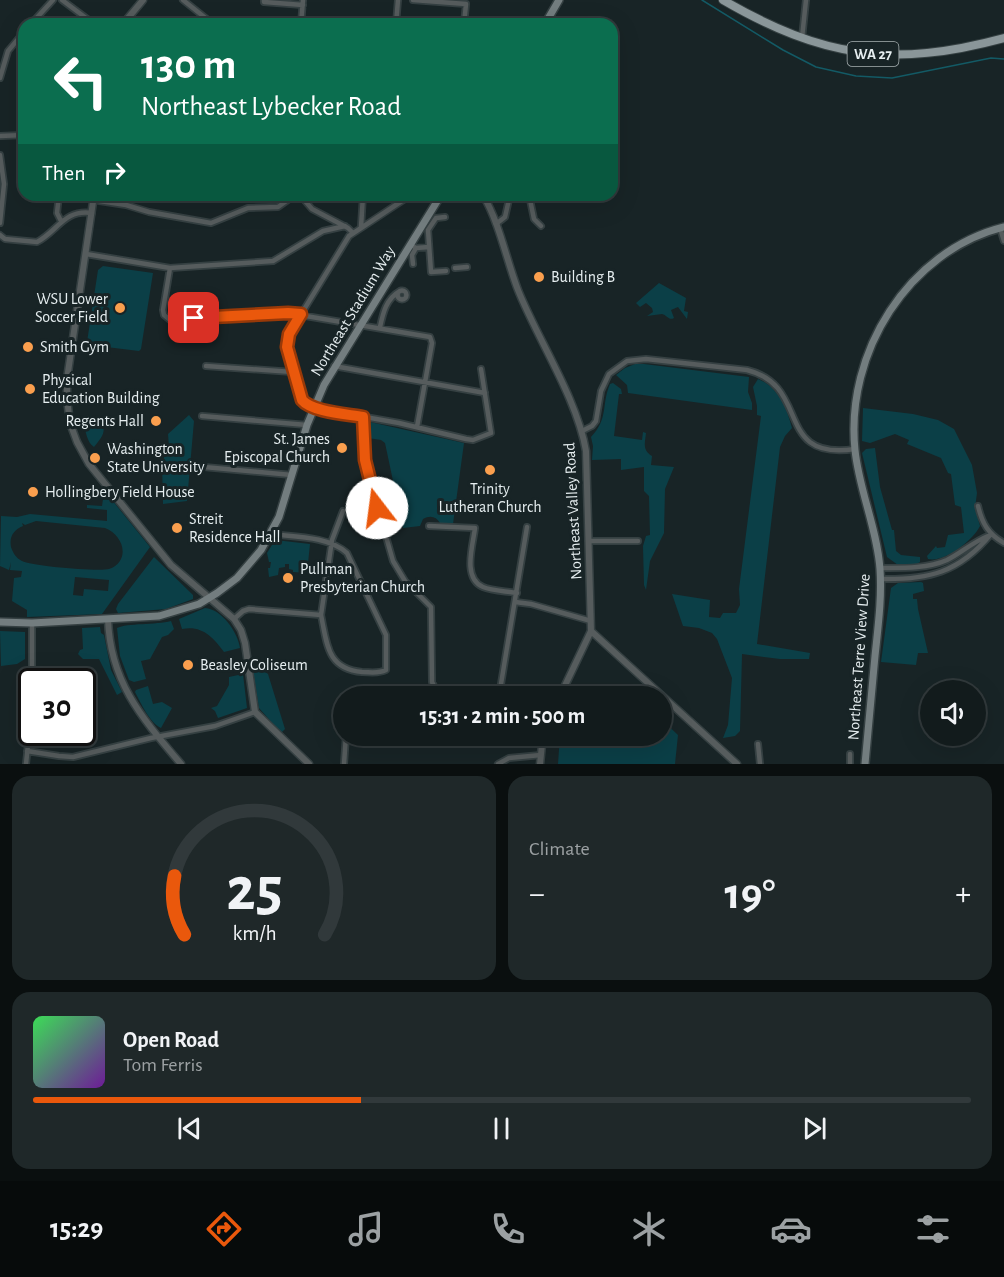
<!DOCTYPE html>
<html lang="en">
<head>
<meta charset="utf-8">
<style>
	body { margin:0; font-family:"Alegreya Sans",sans-serif; background:#1f2829; color:#f1f3f6; height:100vh; display:flex; flex-direction:column; font-size:22px; white-space:nowrap }
	* { box-sizing:border-box; margin:0 }
	p { font-size:20px; color:#9ca1a3 }
	.icon { flex:none; width:33px; height:33px; fill:none; stroke:currentColor; stroke-width:2; stroke-linecap:round; stroke-linejoin:round }
	.map { position:relative; height:764px; overflow:hidden }
	.panel { display:flex; flex-direction:column; gap:12px; padding:12px; background:#0a0f0f; flex:1 }
	.panel>* { flex:none }
	.top-card { position:absolute; left:18px; top:18px; width:600px; height:183px; border-radius:18px; box-shadow:0 6px 24px #0002,0 0 0 2px #31393b; background:#0b6e4f; color:#fff; overflow:hidden }
	.buttons { position:absolute; left:920px; top:680px; display:grid; gap:12px }
	.buttons a { display:grid; place-items:center; width:66px; height:66px; border-radius:50%; background:#121b1c; box-shadow:0 6px 24px #0002,0 0 0 2px #31393b; font-size:30px }
	.speed { position:absolute; left:18px; top:668px; display:flex; gap:12px; font-size:30px; font-weight:700; text-align:center }
	.speed>* { display:grid; place-content:center; width:78px; height:78px; border-radius:50%; background:#121b1c; box-shadow:0 6px 24px #0002,0 0 0 2px #31393b; line-height:1 }
	.speed .limit { border:3px solid #111; border-radius:9px; background:#fff; color:#111 }
	.pin { position:absolute; display:grid; place-items:center; width:51px; height:51px; color:#fff; margin:-26px; border-radius:12px; box-shadow:0 3px 9px #0006 }
	.me { position:absolute; width:66px; margin:-33px; rotate:345deg; stroke-linejoin:round; filter:drop-shadow(0 0 4px #0008) }
	.turn { display:flex; align-items:center; gap:21px; height:126px; padding:0 24px; font-size:27px }
	.turn .icon { width:78px; height:78px; stroke-width:2.5 }
	.turn b { display:block; font-size:42px; line-height:51px }
	.then { display:flex; align-items:center; height:57px; padding:0 24px; background:#0003; gap:12px; font-size:22px }
	.big { font-size:45px; font-weight:600; line-height:1.1 }
	.panel .tile { flex:1; display:flex; flex-direction:column; justify-content:center; gap:9px; min-width:0; padding:0 21px; border-radius:18px; background:#1f2829 }
	.panel .dial { align-items:center; gap:0 }
	.dial svg { height:156px; overflow:visible; fill:none; stroke:#31393b; stroke-width:7; stroke-linecap:round; text-anchor:middle }
	.dial text { fill:#f1f3f6; stroke:none }
	.song { display:flex; align-items:center; gap:18px }
	.cover { width:72px; height:72px; border-radius:9px; background:linear-gradient(135deg,hsl(130 70% 55%),hsl(280 70% 35%)) }
	.played { height:6px; border-radius:3px; background:linear-gradient(90deg,#ea580c 35%,#31393b 35%) }
	.keys { display:flex; justify-content:space-around; direction:ltr }
	.heat { display:flex; justify-content:space-between; align-items:center; font-size:33px; direction:ltr }
	.panel .tiles { flex:1; display:grid; gap:12px; grid-template-columns:1fr 1fr }
	.tile:last-child { grid-column:span 2 }
	.trip { position:absolute; left:333px; top:686px; width:339px; height:60px; border-radius:30px; background:#121b1c; box-shadow:0 6px 24px #0002,0 0 0 2px #31393b; font-weight:600; line-height:60px; text-align:center }
	.tab-bar { display:flex; height:96px; justify-content:space-around; align-items:center; background:#070b0b; color:#9ca1a3 }
	.tab-bar .icon { width:42px; height:42px }
	.tab-bar .selected { color:#ea580c }
	.tab-bar b { font-size:27px; color:#f1f3f6 }
	.map>svg:first-child { display:block }
	.green { fill:#0b3f47; fill-rule:evenodd }
	.lines { fill:none; stroke-linecap:round; stroke-linejoin:round }
	.stream { stroke:#135a65; stroke-width:1.5 }
	.minor-casing { stroke:#354042; stroke-width:8 }
	.tertiary-casing { stroke:#354042; stroke-width:9 }
	.secondary-casing { stroke:#354042; stroke-width:10 }
	.primary-casing { stroke:#354042; stroke-width:10 }
	.minor { stroke:#565c5d; stroke-width:4.5 }
	.tertiary { stroke:#565c5d; stroke-width:6 }
	.secondary { stroke:#737d7f; stroke-width:7 }
	.primary { stroke:#8a9699; stroke-width:8 }
	.route-casing { stroke:#983908; stroke-width:15 }
	.route { stroke:#ea580c; stroke-width:10 }
	.poi-dot { fill:#fa9f4e; stroke:#182426; stroke-width:2 }
	.labels { text-anchor:middle; dominant-baseline:central; stroke-width:6; stroke-linejoin:round; paint-order:stroke }
	.shield { fill:#182426; stroke:#a8b1b3; stroke-width:1.5 }
	.shield-label { font-size:15px; font-weight:bold; fill:#e6eef0 }
	.poi-label { font-size:16px; fill:#e6eef0; stroke:#182426; text-anchor:start }
	.street-label { font-size:16px; fill:#e6eef0; stroke:#182426 }
</style>
</head>
<body>
<div class="map">
<svg width="1004" height="764" viewBox="0 0 1004 764">
	<rect width="100%" height="100%" fill="#182426"/>
	<!-- green -->
	<path class="green" d="M103,266L153,273L141,349L139,351L90,345L87,342L98,270Z
		M659,283L686,298L684,311L688,312L687,319L678,307L671,310L674,318C669,321 667,315 662,314L647,316L653,312L652,308L646,303L640,307L636,303Z
		M635,364H644L749,377L748,392L752,403V410L628,393L627,385L616,375L625,368Z
		M758,379C778,387 787,408 792,428L785,436L780,447L757,644L810,653L809,659H780L742,654L740,731L735,736L723,738L728,725L732,678L717,639L712,633L699,628L683,626L672,594L710,600L709,617L720,618L723,613H736L740,605L739,589L761,416L757,415V406L753,387Z
		M613,383L621,389L622,394H619L614,436L642,440L643,432L646,433C645,443 642,450 652,456L651,465L674,467L665,489L664,533L650,561L646,590L644,585L643,546L646,536L650,535L649,496L644,491V467L621,470V459L592,460L593,446L591,437C609,418 601,405 610,384Z
		M863,408L913,414L938,420L954,429L972,465L977,493L975,508L980,526C973,540 945,563 928,559L927,556L936,546L937,548L945,547L948,535L964,533L961,507L955,505L951,474L948,473L941,458L907,444L909,440L895,434L870,443L862,441Z
		M90,415C109,426 106,433 94,447C86,442 87,431 82,423L87,416Z
		M189,415L194,421L187,501L163,504L162,462L169,447L168,434Z
		M370,422L464,443L453,524L440,523C436,516 430,515 423,519L420,526L403,528L385,443L381,440L368,438L367,425Z
		M875,448L880,487L892,530H894L896,551L901,555L920,557V562L915,565H898L887,557L862,453L866,449Z
		M103,499L112,500L150,547L102,614L27,617V610L12,601L14,578L21,577L22,571L10,570L11,562L9,570L0,566L1,516L17,517L30,514L107,521V510L87,508V505L102,506ZM36,521L105,528C124,535 131,561 109,569C100,572 30,566 22,561C16,558 13,553 11,547C9,536 14,530 23,526L22,523L25,525ZM75,577L109,580L108,591L84,589L83,596L73,595Z
		M275,540L310,544L307,573L293,572V570L289,569V564H285V567L279,568L278,575L269,577L268,568H270L271,562H269L267,553Z
		M154,557L193,595V599L166,609L118,613L116,609L118,604Z
		M921,582L923,583L924,591L913,594V599H917L918,609L928,653H918L916,665L881,662L891,588L898,583Z
		M205,608C222,609 238,633 240,648L224,652C213,637 202,625 182,629L179,619Z
		M171,621L174,629L168,635L162,637L150,659L141,661L146,679L134,682L129,680L120,656L117,628C127,623 156,625 171,621Z
		M100,627L101,633L104,635L111,670L122,692L117,695L99,659H83L78,654L80,650L83,649L82,628Z
		M0,631L25,632V659L17,664L1,666Z
		M260,668L268,674L285,729L281,733L259,708L253,670Z
		M243,674L247,708L218,718L215,711L211,708L217,706L229,685V677Z
		M148,686L153,704L162,702L172,708L161,728C149,722 141,703 135,692L136,690Z
		M662,720L678,735L675,764H558L560,735H662Z"/>
	<g class="lines">
		<!-- stream -->
		<path class="stream" d="M702,0L783,50L816,67L856,76L892,78L991,58L1004,59"/>
		<defs>
			<path id="minor" d="M62,0L94,24
				M183,0L213,24
				M264,0V2L303,5
				M413,0L466,4L464,24
				M31,24L53,0
				M301,24L303,0
				M396,24L398,0
				M802,38L806,0
				M0,78L8,51L24,32
				M0,136L24,135
				M0,155L4,184L0,223
				M59,195L57,213L61,221
				M300,195L312,209L348,228L352,232
				M411,195L349,236L289,334L287,347L302,400L307,405L320,409L399,423L466,439L473,440L491,433L481,369
				M529,195L534,219L541,226
				M93,200L126,205L149,212L211,223L248,208L278,207L295,195
				M445,217L436,218L428,230L431,272L446,271
				M496,224L505,217L510,195
				M361,227L363,195
				M1000,228L1004,241
				M0,235L5,239L37,242C58,231 64,209 92,213
				M410,244L416,248L429,247
				M86,254L170,268L273,261L323,231L345,226
				M413,264L412,255L416,248
				M170,268L163,310L164,315L170,320L288,313L430,337L432,343L417,427
				M455,268L467,267
				M397.5 295a4.5 4.5 0 1 1 9 0a4.5 4.5 0 1 1-9 0Z
				M380,327C383,313 386,299 400,291
				M206,366L293,372
				M334,366L485,393
				M202,416L307,425
				M363,417L367,470L393,561L405,581L431,607L432,682L439,696
				M582,431L592,426L596,421L601,391L609,374L627,361L646,359L747,370C812,386 773,461 855,449
				M193,466L292,475
				M978,506C982,523 988,534 1004,543
				M429,526L475,528C473,545 462,578 483,587C492,591 506,591 517,593
				M270,534C295,537 328,536 347,553L386,635V670C378,674 370,672 362,672C327,669 327,644 321,615
				M589,541H638
				M880,568C901,568 927,569 947,560C961,553 973,542 988,536
				M880,579C928,580 959,573 991,534
				M515,602L531,604L591,621
				M234,619L243,611L249,609L321,615L332,540L343,511
				M32,623V681
				M499,696L527,527
				M758,744L760,764
				M27,751L59,756L73,757L151,738L215,726L255,712
				M26,764L32,706
				M344,764L346,735
				M498,764L509,758L541,755
				M850,764V754"/>
			<path id="tertiary" d="M123,24L143,0
				M94,195L67,379V399L70,423L77,442L89,464L171,565L234,619L241,630L245,643L255,712L309,764
				M483,195C500,224 506,259 518,290C538,340 577,398 586,451L591,631L560,696
				M108,619C110,682 142,718 181,764
				M591,631L737,764
				M540,764L543,735"/>
			<path id="secondary" d="M545,24L559,0
				M0,622L32,623L159,616L199,604L217,593L237,578L261,550L279,517L307,425L324,385L441,195
				M865,764C868,728 872,692 875,656C878,627 882,598 880,569C877,528 859,490 855,450C845,353 908,251 1004,227"/>
			<path id="primary" d="M723,0C823,58 893,68 1004,38"/>
		</defs>
		<!-- minor casing -->
		<use href="#minor" class="minor-casing"/>
		<!-- tertiary casing -->
		<use href="#tertiary" class="tertiary-casing"/>
		<!-- secondary casing -->
		<use href="#secondary" class="secondary-casing"/>
		<!-- primary casing -->
		<use href="#primary" class="primary-casing"/>
		<!-- minor -->
		<use href="#minor" class="minor"/>
		<!-- tertiary -->
		<use href="#tertiary" class="tertiary"/>
		<!-- secondary -->
		<use href="#secondary" class="secondary"/>
		<!-- primary -->
		<use href="#primary" class="primary"/>
	</g>
	<g class="lines">
		<defs>
			<path id="route" d="M194,318L288,313L301,314L289,334L287,347L302,400C312,412 347,414 363,417L365,460L377,508"/>
		</defs>
		<!-- route casing -->
		<use href="#route" class="route-casing"/>
		<!-- route -->
		<use href="#route" class="route"/>
	</g>
	<!-- markers -->
	<g class="poi-dot">
		<circle cx="539" cy="277" r="6"/>
		<circle cx="120" cy="308" r="6"/>
		<circle cx="28" cy="347" r="6"/>
		<circle cx="30" cy="389" r="6"/>
		<circle cx="156" cy="421" r="6"/>
		<circle cx="342" cy="448" r="6"/>
		<circle cx="95" cy="458" r="6"/>
		<circle cx="490" cy="470" r="6"/>
		<circle cx="33" cy="492" r="6"/>
		<circle cx="177" cy="528" r="6"/>
		<circle cx="288" cy="578" r="6"/>
		<circle cx="188" cy="665" r="6"/>
	</g>
	<g class="labels">
		<!-- shield labels -->
		<rect class="shield" x="847.5" y="42" width="51" height="24" rx="4.5"/>
		<g class="shield-label">
			<text x="873" y="54">WA 27</text>
		</g>
		<!-- poi labels -->
		<g class="poi-label">
			<text x="551" y="277">Building B</text>
			<text x="108" y="299" text-anchor="end">WSU Lower<tspan x="108" dy="18">Soccer Field</tspan></text>
			<text x="40" y="347">Smith Gym</text>
			<text x="42" y="380">Physical<tspan x="42" dy="18">Education Building</tspan></text>
			<text x="144" y="421" text-anchor="end">Regents Hall</text>
			<text x="330" y="439" text-anchor="end">St. James<tspan x="330" dy="18">Episcopal Church</tspan></text>
			<text x="107" y="449">Washington<tspan x="107" dy="18">State University</tspan></text>
			<text x="490" y="489" text-anchor="middle">Trinity<tspan x="490" dy="18">Lutheran Church</tspan></text>
			<text x="45" y="492">Hollingbery Field House</text>
			<text x="189" y="519">Streit<tspan x="189" dy="18">Residence Hall</tspan></text>
			<text x="300" y="569">Pullman<tspan x="300" dy="18">Presbyterian Church</tspan></text>
			<text x="200" y="665">Beasley Coliseum</text>
		</g>
		<!-- street labels -->
		<g class="street-label">
			<text transform="translate(353 311) rotate(-59)">Northeast Stadium Way</text>
			<text transform="translate(573 511) rotate(-93)">Northeast Valley Road</text>
			<text transform="translate(859 657) rotate(-86)">Northeast Terre View Drive</text>
		</g>
	</g>
</svg>
<div class="buttons">
<a><svg class="icon" aria-label="sound" viewBox="0 0 24 24"><path d="M4 9h4l5-4v14l-5-4H4zM17 9q2 3 0 6"/></svg></a>
</div>
<div class="speed"><div class="limit">30</div></div>
<div class="pin" style="left:194px;top:318px;background:#d93025"><svg class="icon" aria-label="arrive" viewBox="0 0 24 24"><path d="M6 21V4h12l-3 4 3 4H6"/></svg></div>
<svg class="me" style="left:377px;top:508px" viewBox="-20 -20 40 40"><circle r="19" fill="#fff"/><path d="M0-13L10 11 0 6-10 11z" fill="#ea580c"/></svg>
<div class="trip">15:31 · 2 min · 500 m</div>
<div class="top-card">
<div class="turn"><svg class="icon" aria-label="left" viewBox="0 0 24 24"><path d="M17 20v-9H6M10 6l-5 5 5 5"/></svg><div><b>130 m</b>Northeast Lybecker Road</div></div>
<div class="then">Then<svg class="icon" aria-label="right" viewBox="0 0 24 24"><path d="M7 20v-9h11M14 6l5 5-5 5"/></svg></div>
</div>
</div>
<section class="panel">
<div class="tiles">
<div class="tile dial"><svg viewBox="0 0 100 80">
<path d="M14 69A42 42 0 1 1 86 69"/>
<path d="M14 69A42 42 0 0 1 9 39" stroke="#ea580c"/>
<text x="50" y="56" font-size="32" font-weight="700">25</text>
<text x="50" y="72" font-size="11">km/h</text>
</svg></div>
<div class="tile"><p>Climate</p>
<div class="heat"><a>−</a><b class="big">19°</b><a>+</a></div>
</div>
<div class="tile">
<div class="song"><i class="cover"></i><div><b>Open Road</b><p>Tom Ferris</p></div></div>
<div class="played"></div>
<div class="keys"><svg class="icon" aria-label="previous" viewBox="0 0 24 24"><path d="M18 5L8 12l10 7zM5 5v14"/></svg><svg class="icon" aria-label="pause" viewBox="0 0 24 24"><path d="M8 5v14M16 5v14"/></svg><svg class="icon" aria-label="next" viewBox="0 0 24 24"><path d="M6 5l10 7-10 7zM19 5v14"/></svg></div>
</div>
</div>
</section>
<nav class="tab-bar">
<b>15:29</b>
<svg class="icon selected" aria-label="directions" viewBox="0 0 24 24"><path d="M12 3l9 9-9 9-9-9zM9 14v-3h6M13 9l2 2-2 2"/></svg>
<svg class="icon" aria-label="music" viewBox="0 0 24 24"><path d="M9 18V5l10-2v13"/><circle cx="6" cy="18" r="3"/><circle cx="16" cy="16" r="3"/></svg>
<svg class="icon" aria-label="phone" viewBox="0 0 24 24"><path d="M5 4h4l2 5-3 2q2 4 5 5l2-3 5 2v4C11 20 4 13 5 4z"/></svg>
<svg class="icon" aria-label="climate" viewBox="0 0 24 24"><path d="M12 3v18M4 7l16 10M4 17L20 7"/></svg>
<svg class="icon" aria-label="car" viewBox="0 0 24 24"><path d="M5 17H2v-5l4-1 3-4h7l3 4 3 1v5h-3M9 17h6M6 11h13"/><circle cx="7" cy="17" r="2"/><circle cx="17" cy="17" r="2"/></svg>
<svg class="icon" aria-label="filters" viewBox="0 0 24 24"><path d="M4 7h16M4 17h16"/><circle cx="9" cy="7" r="2"/><circle cx="15" cy="17" r="2"/></svg>
</nav>
</body>
</html>
